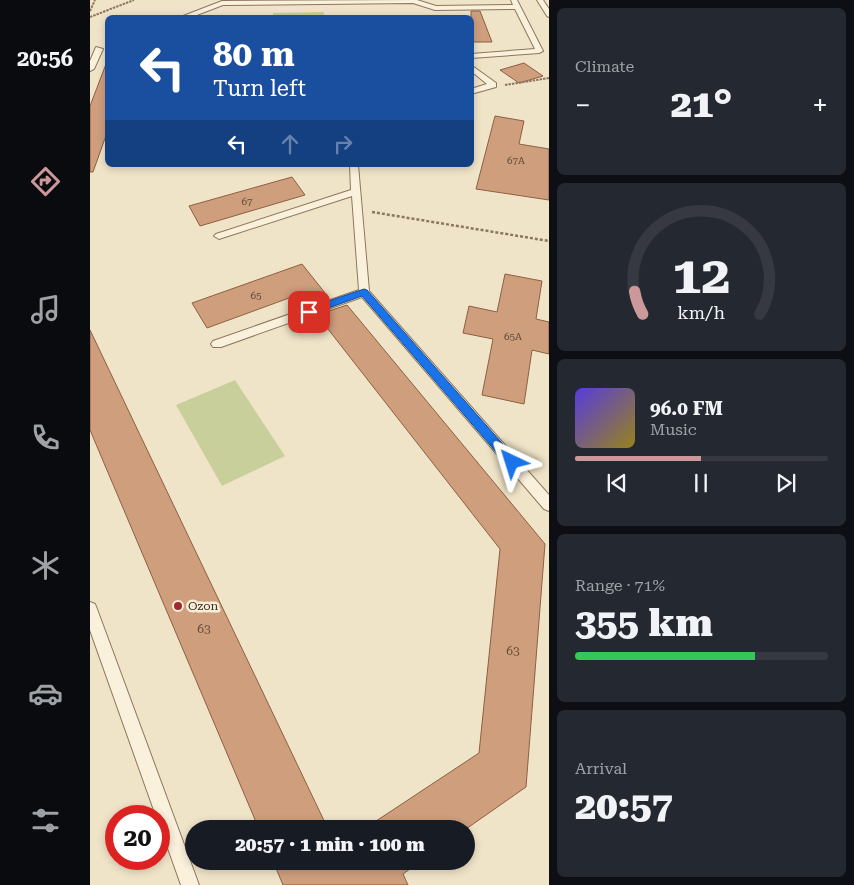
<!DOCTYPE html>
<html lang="en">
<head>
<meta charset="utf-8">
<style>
	body { margin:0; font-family:"Roboto Serif",serif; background:#242831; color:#f1f3f6; height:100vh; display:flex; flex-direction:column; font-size:19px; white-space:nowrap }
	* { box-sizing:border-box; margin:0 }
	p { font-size:16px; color:#9ea1a6 }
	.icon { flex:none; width:28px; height:28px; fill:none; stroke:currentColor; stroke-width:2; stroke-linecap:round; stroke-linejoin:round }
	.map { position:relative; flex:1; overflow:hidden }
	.sheet { display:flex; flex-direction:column; gap:8px; padding:8px; background:#0d0f14; width:305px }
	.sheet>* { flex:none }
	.banner { position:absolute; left:15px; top:15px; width:369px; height:152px; border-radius:8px; box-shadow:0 2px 8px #0003; background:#1a4fa0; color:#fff; overflow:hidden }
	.speed { position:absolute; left:15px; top:805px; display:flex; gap:10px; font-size:25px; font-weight:700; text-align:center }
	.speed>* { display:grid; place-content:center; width:65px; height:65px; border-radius:50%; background:#171b24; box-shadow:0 2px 8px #0003; line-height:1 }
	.speed .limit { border:8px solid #d22; background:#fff; color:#111 }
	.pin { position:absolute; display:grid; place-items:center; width:42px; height:42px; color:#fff; margin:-21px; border-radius:10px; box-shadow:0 2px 8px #0006 }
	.me { position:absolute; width:55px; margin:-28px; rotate:319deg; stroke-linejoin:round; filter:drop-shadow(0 0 4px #0008) }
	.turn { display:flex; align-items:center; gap:18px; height:105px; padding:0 25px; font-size:22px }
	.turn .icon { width:65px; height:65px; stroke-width:2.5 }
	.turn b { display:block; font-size:35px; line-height:42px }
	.lanes { display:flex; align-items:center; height:48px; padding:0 25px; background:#0003; justify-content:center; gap:25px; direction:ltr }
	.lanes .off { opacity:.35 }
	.big { font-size:38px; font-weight:800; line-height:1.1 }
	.sheet .card { flex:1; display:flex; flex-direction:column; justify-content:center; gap:8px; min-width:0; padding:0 18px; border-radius:8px; background:#242831 }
	.sheet .dial { align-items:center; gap:0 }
	.dial svg { height:130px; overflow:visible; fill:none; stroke:#363941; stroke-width:7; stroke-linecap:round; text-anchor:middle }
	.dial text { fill:#f1f3f6; stroke:none }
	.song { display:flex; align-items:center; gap:15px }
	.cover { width:60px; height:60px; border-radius:8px; background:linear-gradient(135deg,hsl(250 70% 55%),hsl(50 70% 35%)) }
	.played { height:5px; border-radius:2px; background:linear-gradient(90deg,#cc999b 50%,#363941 50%) }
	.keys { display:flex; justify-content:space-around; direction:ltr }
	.heat { display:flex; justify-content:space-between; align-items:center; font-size:28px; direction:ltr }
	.charge { height:8px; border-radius:4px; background:linear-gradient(90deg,#34c759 71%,#363941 0) }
	.trip { position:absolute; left:95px; top:820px; width:290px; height:50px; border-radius:25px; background:#171b24; box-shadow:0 2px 8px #0003; font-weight:800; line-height:50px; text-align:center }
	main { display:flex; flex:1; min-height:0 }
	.dock { display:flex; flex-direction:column; width:90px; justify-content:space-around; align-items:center; background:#090b0e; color:#9ea1a6 }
	.dock .icon { width:35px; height:35px }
	.dock .selected { color:#cc999b }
	.dock b { font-size:22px; color:#f1f3f6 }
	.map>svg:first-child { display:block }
	.green { fill:#c9cf9b }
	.building { fill:#cf9f7d; stroke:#8d5f41 }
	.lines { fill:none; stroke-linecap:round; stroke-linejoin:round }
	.lane-casing { stroke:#8d765c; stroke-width:2 }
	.path-far1 { stroke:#8d765c; stroke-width:2; stroke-dasharray:2.5 1; stroke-linecap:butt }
	.path { stroke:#8d765c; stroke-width:2.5; stroke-dasharray:3 2; stroke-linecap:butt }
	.lane { fill:#faf1dc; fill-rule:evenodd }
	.route { fill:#1a73e8; stroke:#114b97 }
	.poi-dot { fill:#9e2a2b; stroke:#f7eed8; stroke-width:2 }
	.labels { text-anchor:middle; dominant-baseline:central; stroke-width:5; stroke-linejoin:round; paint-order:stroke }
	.number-label { font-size:10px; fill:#624a37 }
	.poi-label { font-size:12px; fill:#3d2e20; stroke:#f7eed8; text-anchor:start }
	.near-number-label { font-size:12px; fill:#624a37 }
</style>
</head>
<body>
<main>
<nav class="dock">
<b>20:56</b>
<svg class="icon selected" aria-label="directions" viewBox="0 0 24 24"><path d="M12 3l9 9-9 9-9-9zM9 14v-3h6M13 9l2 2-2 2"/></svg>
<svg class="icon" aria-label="music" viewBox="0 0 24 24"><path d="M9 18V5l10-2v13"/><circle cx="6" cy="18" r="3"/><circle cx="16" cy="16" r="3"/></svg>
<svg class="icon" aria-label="phone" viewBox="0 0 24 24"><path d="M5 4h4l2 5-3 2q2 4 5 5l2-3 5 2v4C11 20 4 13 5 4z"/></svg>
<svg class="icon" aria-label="climate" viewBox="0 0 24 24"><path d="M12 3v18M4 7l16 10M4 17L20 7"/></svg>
<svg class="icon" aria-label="car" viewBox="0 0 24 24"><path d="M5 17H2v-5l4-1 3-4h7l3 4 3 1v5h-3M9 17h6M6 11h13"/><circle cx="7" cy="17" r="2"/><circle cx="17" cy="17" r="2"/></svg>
<svg class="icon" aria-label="filters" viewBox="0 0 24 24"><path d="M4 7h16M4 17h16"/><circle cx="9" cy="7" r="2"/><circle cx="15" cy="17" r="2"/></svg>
</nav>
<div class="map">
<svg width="459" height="885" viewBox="0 0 459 885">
	<rect width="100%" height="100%" fill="#f0e4c8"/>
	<!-- green -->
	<path class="green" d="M234,12V17H183V13Z
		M145,380L195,456L132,486L86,405Z"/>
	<!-- building -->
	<path class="building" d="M381,11H390L402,42H381Z
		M434,63L453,76L429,83L410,70Z
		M16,64L18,65V130L3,172H0V106Z
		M405,116L434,121L429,144L459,149V200L386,189Z
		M202,177L215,195L110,226L99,206Z
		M212,264L239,298L219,305L210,294L117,328L102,303Z
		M415,274L452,281L446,319L459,322V354L442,350L434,404L392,395L403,339L373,333L379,306L407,312Z
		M257,305L455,544L436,787L376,829H274L389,753L410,549L227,315Z
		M0,330L238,829H169L0,430Z
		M183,861H331L313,874L318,885H193Z"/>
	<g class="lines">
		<defs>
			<path id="lane" d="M327,0L346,6L423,5L421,0H427L453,51L449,53L381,58V54L445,49L425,9L345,10L323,3L133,5L99,18H88L132,1Z
				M447,0H453L459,9V17L457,16Z
				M6,47L13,49L4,69L0,71V61Z
				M381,65L406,83V87L381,94V89L397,84L381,71Z
				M260,165H268L279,291L459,495V511L454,509L272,297L131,347H123L121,344L123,341L269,290L262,196L132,238L129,239L124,236L126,234L261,190Z
				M0,602L5,604L7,609L109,885H91L69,823V816H66L0,630Z"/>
		</defs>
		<!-- lane casing -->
		<use href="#lane" class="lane-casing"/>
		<!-- path-far1 -->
		<path class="path-far1" d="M0,11L5,0
			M0,17L44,0
			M415,85L459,78"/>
		<!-- path -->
		<path class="path" d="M282,212L459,241"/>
		<!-- lane -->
		<use href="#lane" class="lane"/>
	</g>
	<!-- route -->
	<path class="route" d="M274,289L277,290L426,459L428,462L426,466H418L272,296L219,315L214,312L215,309Z"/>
	<!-- markers -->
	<circle class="poi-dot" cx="88" cy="606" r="5"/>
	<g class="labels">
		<!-- number labels -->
		<g class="number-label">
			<text x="426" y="160">67А</text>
			<text x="157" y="201">67</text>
			<text x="166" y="295">65</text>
			<text x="423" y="336">65А</text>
		</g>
		<!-- poi labels -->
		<g class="poi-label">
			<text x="98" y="606">Ozon</text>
		</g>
		<!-- near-number labels -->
		<g class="near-number-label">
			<text x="114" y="629">63</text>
			<text x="423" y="651">63</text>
		</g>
	</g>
</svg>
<div class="speed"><div class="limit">20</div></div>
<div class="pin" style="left:219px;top:312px;background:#d93025"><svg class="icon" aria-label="arrive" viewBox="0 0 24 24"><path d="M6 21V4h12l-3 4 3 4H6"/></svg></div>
<svg class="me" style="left:422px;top:462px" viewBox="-20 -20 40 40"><path d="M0-17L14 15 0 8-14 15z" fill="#1a73e8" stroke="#fff" stroke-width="4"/></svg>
<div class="trip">20:57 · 1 min · 100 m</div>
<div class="banner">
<div class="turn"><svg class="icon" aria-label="left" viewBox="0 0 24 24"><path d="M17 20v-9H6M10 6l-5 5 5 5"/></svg><div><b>80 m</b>Turn left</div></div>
<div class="lanes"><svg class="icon" aria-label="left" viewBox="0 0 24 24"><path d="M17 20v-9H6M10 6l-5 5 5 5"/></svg><svg class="icon off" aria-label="ahead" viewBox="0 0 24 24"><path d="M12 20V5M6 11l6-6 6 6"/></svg><svg class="icon off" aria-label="right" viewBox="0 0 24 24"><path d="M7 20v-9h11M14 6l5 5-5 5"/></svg></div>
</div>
</div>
<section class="sheet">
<div class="card"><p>Climate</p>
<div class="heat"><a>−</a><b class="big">21°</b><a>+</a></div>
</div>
<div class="card dial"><svg viewBox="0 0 100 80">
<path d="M14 69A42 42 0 1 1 86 69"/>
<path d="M14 69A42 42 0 0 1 9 55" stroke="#cc999b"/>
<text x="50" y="56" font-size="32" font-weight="700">12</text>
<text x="50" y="72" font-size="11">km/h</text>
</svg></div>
<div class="card">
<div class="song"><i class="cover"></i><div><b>96.0 FM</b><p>Music</p></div></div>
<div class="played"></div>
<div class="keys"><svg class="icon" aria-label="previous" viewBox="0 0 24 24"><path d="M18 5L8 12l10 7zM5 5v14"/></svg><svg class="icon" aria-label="pause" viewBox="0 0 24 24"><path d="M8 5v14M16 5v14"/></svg><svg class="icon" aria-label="next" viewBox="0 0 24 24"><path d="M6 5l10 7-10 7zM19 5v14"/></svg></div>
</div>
<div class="card"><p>Range · 71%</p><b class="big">355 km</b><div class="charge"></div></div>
<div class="card"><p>Arrival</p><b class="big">20:57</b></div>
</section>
</main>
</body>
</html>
